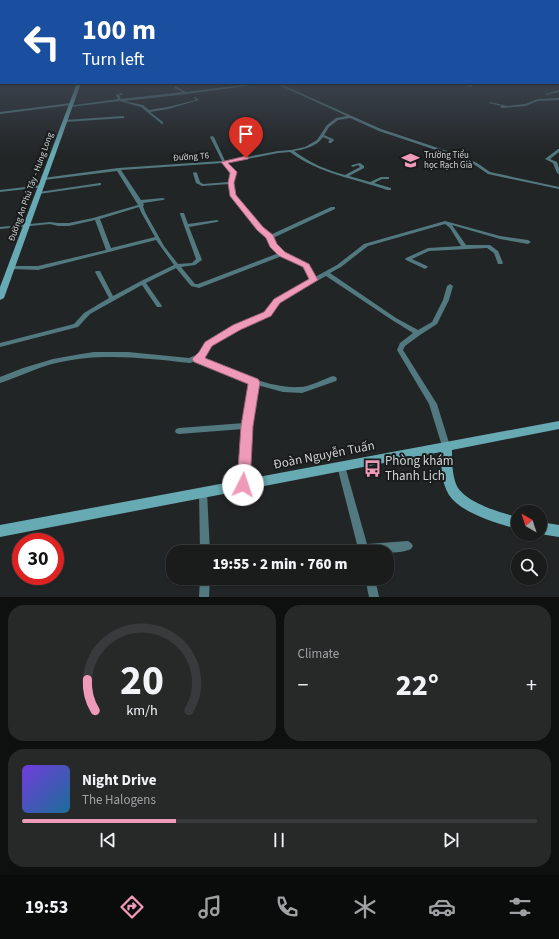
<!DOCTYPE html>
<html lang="en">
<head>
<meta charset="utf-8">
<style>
	body { margin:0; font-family:"Source Sans 3",sans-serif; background:#272929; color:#f1f3f6; height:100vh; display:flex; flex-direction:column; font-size:15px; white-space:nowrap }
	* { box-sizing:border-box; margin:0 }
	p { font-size:13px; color:#9fa1a3 }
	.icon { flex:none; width:22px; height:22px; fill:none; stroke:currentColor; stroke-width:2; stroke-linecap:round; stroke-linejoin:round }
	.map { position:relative; height:597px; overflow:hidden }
	.details { display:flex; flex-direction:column; gap:8px; padding:8px; background:#0e0f0f; flex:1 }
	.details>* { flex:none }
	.top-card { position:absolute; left:0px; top:0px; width:559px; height:84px; box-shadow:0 1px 3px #0004,0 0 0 1px #383a3b; background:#1a4fa0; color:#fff; overflow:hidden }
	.needle { width:26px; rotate:321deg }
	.buttons { position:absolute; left:511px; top:505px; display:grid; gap:8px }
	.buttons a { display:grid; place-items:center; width:36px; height:36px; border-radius:50%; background:#1a1c1c; box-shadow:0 1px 3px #0004,0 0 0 1px #383a3b; font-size:20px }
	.speed { position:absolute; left:12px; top:533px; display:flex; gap:8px; font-size:20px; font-weight:700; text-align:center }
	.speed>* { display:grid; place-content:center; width:52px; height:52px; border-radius:50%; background:#1a1c1c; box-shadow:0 1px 3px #0004,0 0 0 1px #383a3b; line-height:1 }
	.speed .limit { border:6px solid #d22; background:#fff; color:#111 }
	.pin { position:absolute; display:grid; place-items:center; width:34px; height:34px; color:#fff; margin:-41px -17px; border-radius:50% 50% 50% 0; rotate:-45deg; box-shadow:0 0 4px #0007 }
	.pin .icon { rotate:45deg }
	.me { position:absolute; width:44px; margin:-22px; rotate:4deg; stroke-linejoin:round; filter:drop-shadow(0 0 3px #0008) }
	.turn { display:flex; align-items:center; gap:14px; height:84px; padding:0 16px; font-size:18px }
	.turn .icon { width:52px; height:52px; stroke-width:2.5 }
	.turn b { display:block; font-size:28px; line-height:34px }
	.big { font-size:30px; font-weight:800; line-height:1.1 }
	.details .card { flex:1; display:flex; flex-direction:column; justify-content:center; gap:6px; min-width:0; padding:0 14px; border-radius:16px; background:#272929 }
	.details .dial { align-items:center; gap:0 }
	.dial svg { height:104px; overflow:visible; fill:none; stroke:#383a3b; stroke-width:7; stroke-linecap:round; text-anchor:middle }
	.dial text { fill:#f1f3f6; stroke:none }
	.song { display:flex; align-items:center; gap:12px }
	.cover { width:48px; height:48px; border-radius:6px; background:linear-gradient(135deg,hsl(260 70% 55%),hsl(200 70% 35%)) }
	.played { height:4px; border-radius:2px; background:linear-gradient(90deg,#ef9ab8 30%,#383a3b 30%) }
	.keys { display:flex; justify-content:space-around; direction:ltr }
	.heat { display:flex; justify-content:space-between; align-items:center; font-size:22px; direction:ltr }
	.details .tiles { flex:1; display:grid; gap:8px; grid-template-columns:1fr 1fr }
	.card:last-child { grid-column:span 2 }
	.trip { position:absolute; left:166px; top:545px; width:228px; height:40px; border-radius:16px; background:#1a1c1c; box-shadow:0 1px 3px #0004,0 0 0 1px #383a3b; font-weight:800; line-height:40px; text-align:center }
	.tabs { display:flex; height:64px; justify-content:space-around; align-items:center; background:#0a0b0b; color:#9fa1a3 }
	.tabs .icon { width:28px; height:28px }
	.tabs .selected { color:#ef9ab8 }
	.tabs b { font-size:18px; color:#f1f3f6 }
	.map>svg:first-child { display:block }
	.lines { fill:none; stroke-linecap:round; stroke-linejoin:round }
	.street { fill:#52797f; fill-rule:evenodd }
	.secondary { fill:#68aab3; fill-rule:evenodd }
	.route { fill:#ef9ab8; stroke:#9b6478 }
	.labels { text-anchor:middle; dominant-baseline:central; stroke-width:4; stroke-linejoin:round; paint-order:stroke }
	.far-poi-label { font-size:9px; fill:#d0d2d3; stroke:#191c1c; text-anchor:start }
	.far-street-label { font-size:9px; fill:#d0d2d3; stroke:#191c1c }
	.near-street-label { font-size:13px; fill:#d0d2d3; stroke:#191c1c }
	.near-poi-label { font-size:13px; fill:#d0d2d3; stroke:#191c1c; text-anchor:start }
</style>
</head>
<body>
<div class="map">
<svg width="559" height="597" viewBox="0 0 559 597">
	<rect width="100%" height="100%" fill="#222526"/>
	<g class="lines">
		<!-- street -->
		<path class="street" d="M0,74H1V76H0Z
			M259,83H267L187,94L124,101L143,105L149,110L168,107L196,100L194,98L195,97L199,100L168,109L150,112L163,122V124H162L141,107L120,101L70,107L68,106L118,99L116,95L122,93L123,95H119L121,99L183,92L174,88L175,86L186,92Z
			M275,83H278L381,129L459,155L477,163L490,172L559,187V189L488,174L475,165L457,157L379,131L350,118L338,120L329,127L324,135L333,139L334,140L331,143H329L328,142L330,140L323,137C316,147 305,149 294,151C310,163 326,170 345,175L360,167L358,165L353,167L351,166L352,165L360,163L364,166V168L349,176L370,182L381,177H389V179H382L374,183L391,188V190H387C353,178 320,174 290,152L278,153L227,163L236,172L233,183L235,195L262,228L270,235L331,207H335V209L273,238L275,244L284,253L308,265L315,277L337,265L364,244L445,221L500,236L528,240L531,242L528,244L500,239L452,225L466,245H490L498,251L503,263L502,264H498L494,253L487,248L429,251L412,259L427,266L428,267L425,269L406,260L405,259L406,258L428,248L461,246L450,228L445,224L368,246L341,267L330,273L396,318L418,330L432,322L443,300L447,286L450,284L453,286L449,300L437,324L420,335L405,346L403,350L437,404L450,446L449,448L446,449L443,448L442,446L429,404L397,350L400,343L413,333L392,320L326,276L279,302L270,315L238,328L211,345L205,357L202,358C231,370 269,389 300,387C309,387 324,379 333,376L336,377L337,379L336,381L302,393L283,392L257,385L251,426L247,485L246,488L243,489L240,488L239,485L243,429L179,434L176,433L175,431L176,429L179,428L244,423L250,383L196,361L190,363C142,358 100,352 52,364C34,369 18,377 0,383V377L23,368L53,359L81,354L94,352H128L189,358L200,353L206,342L234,326L266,313L275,300L311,280L304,267L282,256L199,288L191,286L176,268L146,283L162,306L161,307H157L142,285L90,314L78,327L0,347V343L74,324L84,313L109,298L95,272L96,271H100L113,296L141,281L174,265L156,240L38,270L12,269L10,268L9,267L10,266H38L106,250L95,220L69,226H58L50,224L0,229V227L50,222L58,223H69L93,218L138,205L117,171L44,180L42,179L43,178L118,168L222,161L210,137L212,136L214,137L225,161L278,151L291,150L305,147L317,140L327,125L336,118L347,116ZM223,163L232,172L229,182L203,184L200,182L197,173L195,172L193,173L196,183L202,186L229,184L231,196L258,230L268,238L270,245L279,253L198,284H195L181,267L195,265L202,260L189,227L217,222L219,221L217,220L188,224L184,213H180V214L196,259L192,263L178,264L164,246L145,212L143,206L144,205L143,203L163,200L165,199L163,198L141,200L121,170ZM139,207L141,212L155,237L111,248L100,219Z
			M457,83H462L473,86L472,87Z
			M554,83H559V85L554,84Z
			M559,90V92L546,95L545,94Z
			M559,98V100L538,101L525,106L502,108L500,107L502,106L489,103L490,102L507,106L525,104L538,99Z
			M71,103L72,105L0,114V112Z
			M123,116H124V118L65,122L63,121L65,120Z
			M558,149H559V152L550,159L557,162L559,168V174L557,173L553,163L545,159Z
			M100,183H101V185L39,194L37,193L39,192Z
			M42,185L44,186V187L0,192V190Z
			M341,462L344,463L345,466L367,544L408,541L411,543L413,546L411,549C399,555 373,552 359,552L337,466L338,463Z
			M203,488L206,489L207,492L210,552H200L199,492L200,489Z
			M200,578H210L209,597H199Z
			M365,578H375L379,597H369Z"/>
		<!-- secondary -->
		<path class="secondary" d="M77,83H81L4,298L0,300V287Z
			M559,421V429L452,450C452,461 452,473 456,484C463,502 501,513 518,517V529C498,524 461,513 449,495C441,482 441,466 441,452L0,537V525Z
			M540,522L559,525V537L540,534Z"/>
	</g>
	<!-- sky -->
	<linearGradient id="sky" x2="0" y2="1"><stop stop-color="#131415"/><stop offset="0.46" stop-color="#3e4652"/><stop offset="1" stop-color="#3e4652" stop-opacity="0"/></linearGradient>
	<rect width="559" height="155" fill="url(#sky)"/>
	<!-- route -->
	<path class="route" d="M246,156L249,158L248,159L228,163L237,172L234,183L236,195L263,227L273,235L277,244L285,252L309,264L318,280L280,303L271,316L240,330L212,346L205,358L258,379L260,382L253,426L250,485L248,489L243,491L239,489L237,485L241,426L248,384L194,362L192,359L199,352L205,342L233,325L264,312L274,299L309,279L303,267L279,256L270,247L266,238L257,230L230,196L228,183L230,173L221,162Z"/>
	<!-- icons -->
	<defs>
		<symbol id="school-bare" viewBox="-9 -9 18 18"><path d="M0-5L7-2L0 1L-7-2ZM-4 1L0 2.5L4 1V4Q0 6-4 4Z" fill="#ef9ab8" stroke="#191c1c" stroke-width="2.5" paint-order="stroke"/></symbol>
		<symbol id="bus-bare" viewBox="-9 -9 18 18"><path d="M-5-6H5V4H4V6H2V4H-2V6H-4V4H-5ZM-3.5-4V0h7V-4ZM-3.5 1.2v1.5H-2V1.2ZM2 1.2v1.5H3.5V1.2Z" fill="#ef9ab8" stroke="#191c1c" stroke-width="2.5" paint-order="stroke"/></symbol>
	</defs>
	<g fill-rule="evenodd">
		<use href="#school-bare" x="398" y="148" width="25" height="25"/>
		<use href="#bus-bare" x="360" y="456" width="25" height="25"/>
	</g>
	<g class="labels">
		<!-- far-poi labels -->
		<g class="far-poi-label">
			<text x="424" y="155">Trường Tiểu<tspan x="424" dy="10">học Rạch Già</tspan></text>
		</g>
		<!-- far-street labels -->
		<g class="far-street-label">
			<text transform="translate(191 157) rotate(-4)">Đường T6</text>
			<text transform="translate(31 187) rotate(-70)">Đường An Phú Tây - Hưng Long</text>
		</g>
		<!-- near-street labels -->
		<g class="near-street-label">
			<text transform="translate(324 455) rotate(-11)">Đoàn Nguyễn Tuấn</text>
		</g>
		<!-- near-poi labels -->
		<g class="near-poi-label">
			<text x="385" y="461">Phòng khám<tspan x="385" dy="15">Thanh Lịch</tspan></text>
		</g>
	</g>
</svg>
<div class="buttons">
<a><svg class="needle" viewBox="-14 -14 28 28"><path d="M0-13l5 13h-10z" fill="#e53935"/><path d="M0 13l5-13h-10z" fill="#9fa1a3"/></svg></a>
<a><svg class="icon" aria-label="search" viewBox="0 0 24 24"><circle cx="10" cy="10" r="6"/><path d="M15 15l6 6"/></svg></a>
</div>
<div class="speed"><div class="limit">30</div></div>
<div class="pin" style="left:246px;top:158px;background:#d93025"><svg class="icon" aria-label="arrive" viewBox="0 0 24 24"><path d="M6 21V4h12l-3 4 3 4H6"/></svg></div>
<svg class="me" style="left:243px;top:485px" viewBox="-20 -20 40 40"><circle r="19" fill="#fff"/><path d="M0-13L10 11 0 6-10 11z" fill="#ef9ab8"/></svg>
<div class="trip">19:55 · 2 min · 760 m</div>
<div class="top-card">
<div class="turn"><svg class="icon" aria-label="left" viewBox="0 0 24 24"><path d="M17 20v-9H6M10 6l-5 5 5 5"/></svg><div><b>100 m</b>Turn left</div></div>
</div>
</div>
<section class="details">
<div class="tiles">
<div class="card dial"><svg viewBox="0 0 100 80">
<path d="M14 69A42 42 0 1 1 86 69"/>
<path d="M14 69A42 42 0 0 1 8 45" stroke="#ef9ab8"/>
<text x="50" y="56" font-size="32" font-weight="700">20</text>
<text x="50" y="72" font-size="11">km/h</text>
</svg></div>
<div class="card"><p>Climate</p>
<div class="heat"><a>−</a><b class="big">22°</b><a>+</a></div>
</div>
<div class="card">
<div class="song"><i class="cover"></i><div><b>Night Drive</b><p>The Halogens</p></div></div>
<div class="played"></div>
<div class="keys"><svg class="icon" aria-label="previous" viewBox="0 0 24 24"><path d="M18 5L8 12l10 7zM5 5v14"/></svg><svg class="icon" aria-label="pause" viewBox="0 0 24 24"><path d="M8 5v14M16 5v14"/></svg><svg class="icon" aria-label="next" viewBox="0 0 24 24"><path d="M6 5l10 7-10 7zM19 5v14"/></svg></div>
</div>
</div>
</section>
<nav class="tabs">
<b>19:53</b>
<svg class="icon selected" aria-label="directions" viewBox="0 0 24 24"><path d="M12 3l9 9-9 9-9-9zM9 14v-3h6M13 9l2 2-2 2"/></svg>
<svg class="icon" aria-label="music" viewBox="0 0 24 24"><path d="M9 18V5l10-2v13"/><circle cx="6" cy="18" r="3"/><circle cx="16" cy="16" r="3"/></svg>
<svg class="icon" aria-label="phone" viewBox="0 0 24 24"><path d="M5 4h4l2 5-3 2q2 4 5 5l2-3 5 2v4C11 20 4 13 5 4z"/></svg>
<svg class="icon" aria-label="climate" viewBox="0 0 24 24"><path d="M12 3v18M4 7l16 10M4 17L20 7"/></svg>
<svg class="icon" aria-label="car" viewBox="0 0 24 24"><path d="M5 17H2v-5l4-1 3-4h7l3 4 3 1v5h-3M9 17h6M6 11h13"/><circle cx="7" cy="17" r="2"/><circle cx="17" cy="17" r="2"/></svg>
<svg class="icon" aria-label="filters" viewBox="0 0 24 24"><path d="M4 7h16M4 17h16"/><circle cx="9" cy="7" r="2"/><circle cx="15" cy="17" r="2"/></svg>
</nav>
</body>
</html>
